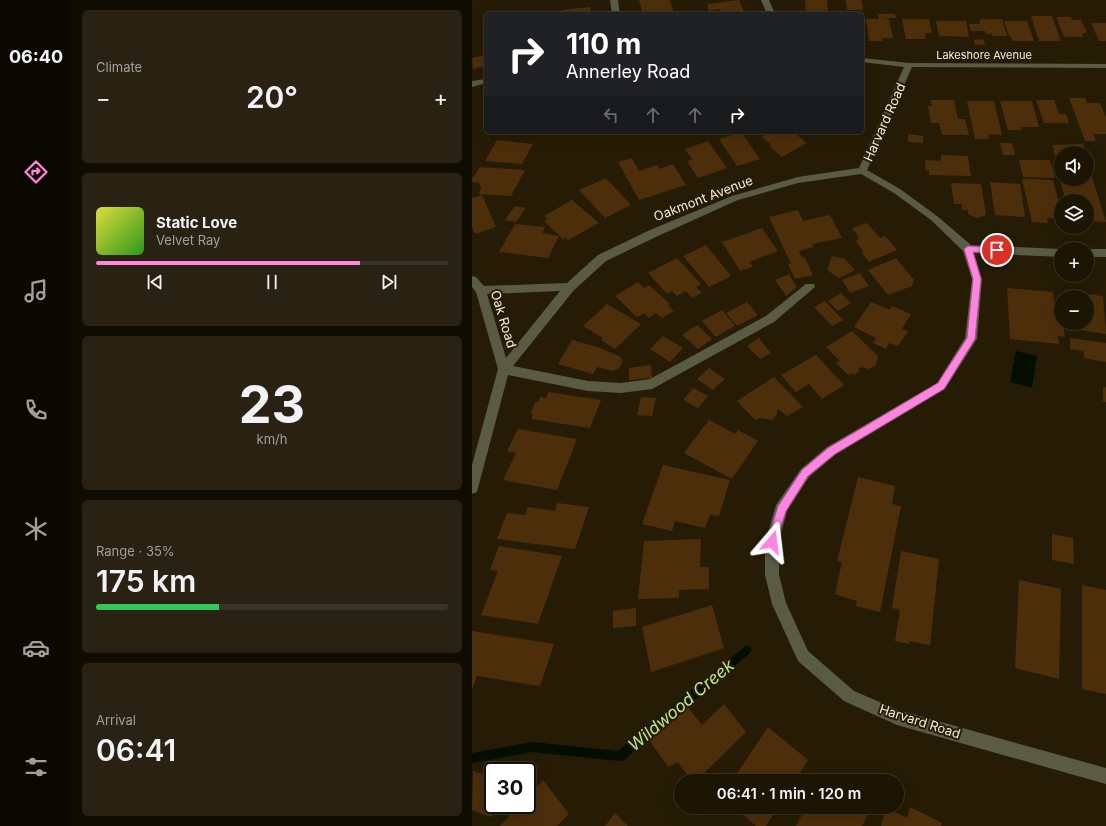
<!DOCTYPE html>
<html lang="en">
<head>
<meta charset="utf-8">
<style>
	body { margin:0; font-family:Inter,sans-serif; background:#292213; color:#f1f3f6; height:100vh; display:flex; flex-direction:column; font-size:15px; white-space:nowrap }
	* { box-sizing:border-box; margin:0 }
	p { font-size:13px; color:#a09f9a }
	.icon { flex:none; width:22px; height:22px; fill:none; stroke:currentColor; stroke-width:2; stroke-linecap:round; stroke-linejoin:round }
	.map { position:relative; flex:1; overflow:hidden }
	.side { display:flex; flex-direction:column; gap:10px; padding:10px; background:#0f0c02; width:400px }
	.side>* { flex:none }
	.banner { position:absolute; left:12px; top:12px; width:380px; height:122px; border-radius:6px; box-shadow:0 4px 16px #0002,0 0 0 1px #3a3426; background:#202124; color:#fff; overflow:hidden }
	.buttons { position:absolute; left:582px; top:146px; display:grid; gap:8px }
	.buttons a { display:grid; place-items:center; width:40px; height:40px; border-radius:50%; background:#1c1504; box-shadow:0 4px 16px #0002,0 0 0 1px #3a3426; font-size:20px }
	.speed { position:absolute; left:12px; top:762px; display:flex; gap:8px; font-size:20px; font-weight:700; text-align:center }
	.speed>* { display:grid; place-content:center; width:52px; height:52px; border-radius:50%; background:#1c1504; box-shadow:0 4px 16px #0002,0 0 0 1px #3a3426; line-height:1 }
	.speed .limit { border:2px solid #111; border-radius:6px; background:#fff; color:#111 }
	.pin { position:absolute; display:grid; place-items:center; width:34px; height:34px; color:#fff; margin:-17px; border:2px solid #fff; border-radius:50%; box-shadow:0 1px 4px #0007 }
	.me { position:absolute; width:44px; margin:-22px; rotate:17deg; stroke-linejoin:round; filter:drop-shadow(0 0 3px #0008) }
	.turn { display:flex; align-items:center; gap:14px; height:84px; padding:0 16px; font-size:18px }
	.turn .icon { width:52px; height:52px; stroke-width:2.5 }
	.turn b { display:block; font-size:28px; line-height:34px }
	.lanes { display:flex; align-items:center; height:38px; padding:0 16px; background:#0003; justify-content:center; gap:20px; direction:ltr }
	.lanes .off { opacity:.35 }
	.big { font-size:30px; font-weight:600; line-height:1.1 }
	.side .tile { flex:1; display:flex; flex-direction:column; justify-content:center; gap:6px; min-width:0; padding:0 14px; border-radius:6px; background:#292213 }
	.side .dial { align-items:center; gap:0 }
	.dial b { font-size:52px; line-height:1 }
	.song { display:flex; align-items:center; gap:12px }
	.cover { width:48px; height:48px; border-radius:6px; background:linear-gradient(135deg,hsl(60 70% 55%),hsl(110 70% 35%)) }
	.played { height:4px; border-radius:2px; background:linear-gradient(90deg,#fe85df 75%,#3a3426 75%) }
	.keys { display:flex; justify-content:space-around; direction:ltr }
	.heat { display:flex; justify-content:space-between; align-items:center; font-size:22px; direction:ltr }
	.charge { height:6px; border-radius:3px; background:linear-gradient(90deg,#34c759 35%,#3a3426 0) }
	.trip { position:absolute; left:202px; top:774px; width:230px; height:40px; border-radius:20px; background:#1c1504; box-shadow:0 4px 16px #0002,0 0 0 1px #3a3426; font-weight:600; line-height:40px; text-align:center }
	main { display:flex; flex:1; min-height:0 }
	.menu { display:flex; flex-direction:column; width:72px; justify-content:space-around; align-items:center; background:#0b0802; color:#a09f9a }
	.menu .icon { width:28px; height:28px }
	.menu .active { color:#fe85df }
	.menu b { font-size:18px; color:#f1f3f6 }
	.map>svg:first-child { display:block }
	.water { fill:#040e00 }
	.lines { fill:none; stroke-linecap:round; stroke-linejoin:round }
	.stream { fill:#040e00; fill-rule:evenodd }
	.building { fill:#4d2e0a }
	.minor { fill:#5a5b43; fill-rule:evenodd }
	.route { fill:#fe85df; stroke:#a55691 }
	.labels { text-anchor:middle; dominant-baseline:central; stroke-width:4; stroke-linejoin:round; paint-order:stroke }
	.far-street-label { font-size:11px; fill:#f3edde; stroke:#261c05 }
	.street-label { font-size:13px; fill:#f3edde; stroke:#261c05 }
	.near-water-label { font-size:17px; font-style:italic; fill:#bbe496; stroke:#261c05 }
</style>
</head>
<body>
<main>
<nav class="menu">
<b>06:40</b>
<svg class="icon active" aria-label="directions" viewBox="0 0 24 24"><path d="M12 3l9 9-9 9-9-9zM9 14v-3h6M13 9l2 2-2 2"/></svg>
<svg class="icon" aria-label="music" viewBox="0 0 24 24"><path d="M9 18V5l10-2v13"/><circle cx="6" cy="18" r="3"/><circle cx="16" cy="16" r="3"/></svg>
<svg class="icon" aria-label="phone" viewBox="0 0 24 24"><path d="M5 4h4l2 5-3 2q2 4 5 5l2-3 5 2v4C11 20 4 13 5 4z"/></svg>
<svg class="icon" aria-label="climate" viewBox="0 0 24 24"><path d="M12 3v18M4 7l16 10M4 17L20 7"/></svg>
<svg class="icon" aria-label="car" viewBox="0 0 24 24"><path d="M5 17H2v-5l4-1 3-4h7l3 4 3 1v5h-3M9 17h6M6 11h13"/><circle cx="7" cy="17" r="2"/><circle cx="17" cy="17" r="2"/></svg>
<svg class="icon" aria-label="filters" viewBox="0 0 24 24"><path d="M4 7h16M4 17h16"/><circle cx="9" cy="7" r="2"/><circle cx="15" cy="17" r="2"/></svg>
</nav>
<section class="side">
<div class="tile"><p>Climate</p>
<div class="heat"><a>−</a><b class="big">20°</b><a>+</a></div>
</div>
<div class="tile">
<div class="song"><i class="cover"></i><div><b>Static Love</b><p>Velvet Ray</p></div></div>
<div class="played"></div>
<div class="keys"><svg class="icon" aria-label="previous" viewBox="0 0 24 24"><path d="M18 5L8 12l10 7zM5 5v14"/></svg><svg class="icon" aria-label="pause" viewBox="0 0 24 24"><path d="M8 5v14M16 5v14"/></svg><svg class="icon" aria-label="next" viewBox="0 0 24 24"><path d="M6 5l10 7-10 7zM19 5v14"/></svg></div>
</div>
<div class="tile dial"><b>23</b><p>km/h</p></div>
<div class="tile"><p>Range · 35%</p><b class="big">175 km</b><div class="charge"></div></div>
<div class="tile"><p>Arrival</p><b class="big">06:41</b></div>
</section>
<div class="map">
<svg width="634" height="826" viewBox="0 0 634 826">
	<rect width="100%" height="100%" fill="#261c05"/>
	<!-- water -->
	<path class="water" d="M544,351L565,356L560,388L538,382Z"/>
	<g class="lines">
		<!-- stream -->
		<path class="stream" d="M275,645L278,647L280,650L278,653L152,760L148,761L60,752L0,763V753L60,742L146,751L272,647Z"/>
	</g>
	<!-- building -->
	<path class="building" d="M167,0H198L202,13L171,14Z
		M267,0L273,14H249L247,9L237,11L235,4Z
		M333,0H355L356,13H334Z
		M374,0H387L390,1L391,10H375Z
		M118,7L119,14H91L90,10Z
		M406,14H423L424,18H410L417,19L421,38H410V41H397L394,19H407Z
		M559,16H580L589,41H567Z
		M584,17H599L600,20H609L615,33H610L611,37H592Z
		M430,19H457L460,33H453L454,39H434Z
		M510,19H530L535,36H521L520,34H514L513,31H499L497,24H508L507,21Z
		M464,21H494L497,37L467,36Z
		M532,21H555L562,41H540L539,36H537Z
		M619,23H634V41H627Z
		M511,39L513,45H503L502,40Z
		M14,55V66L1,69L0,58Z
		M597,98H613L615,103H628L634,117V134H621L624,141H613Z
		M458,100H482L486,119H493L497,135H470L467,123H459L456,106H460Z
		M564,100H582L587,114H594L597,123H572Z
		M495,101H522L530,135L516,134L517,139H503Z
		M528,101H560L567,127H549V130H536Z
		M269,132L288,159L265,166L247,139Z
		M299,132H327L329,133L325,135L335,143L310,157L298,147L299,144L289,137Z
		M436,134L451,136V143L436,142Z
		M25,140L61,144L50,164L13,161Z
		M236,141L255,168L226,178L215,161L220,159L213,149Z
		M528,143H540L543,155H531Z
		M611,144L614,153H589V155H583L580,145Z
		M469,155L496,156L499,176L457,175V171H454L453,160L469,161Z
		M160,158L167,171L185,165L187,169L201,164L214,185L167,200L146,162Z
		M547,160H578L583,178L551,177Z
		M8,167L53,170L39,196L7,194L9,188L7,183L0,182V179Z
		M587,177H589V179H615V177H620L634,222L615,221V201H594Z
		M134,178L159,205L133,218L107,190Z
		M550,179L581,180L589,211V218H575L576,223L560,222Z
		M518,182L548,184L553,217L523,215Z
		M479,183L509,184L514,215L505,218L496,214V210H490V204H482Z
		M10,195L24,227L3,234L0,227V198Z
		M100,200L127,223L96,240L94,238L91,239L72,221L76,219L72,216Z
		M43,206L54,208L44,222L33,220Z
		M326,210L331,221L358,215L370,238L340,244L342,247L327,251L330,258H333L341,275L323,279L316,264H319L297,217Z
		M395,223L408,238L413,236L425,250L397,262L390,253L392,252L384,242L387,237L380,228Z
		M43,224L73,227L70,233L87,236L76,258L27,252Z
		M290,228L306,251L277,262L281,267L268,271L250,242Z
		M234,245L259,276L237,287L211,256Z
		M360,256L373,259L383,270L367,278L355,270Z
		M205,258L229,284L224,287L230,293L220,298L214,291L205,296L200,291L195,294L176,273Z
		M424,258L442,280L440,286L416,295L396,270Z
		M388,273L397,286L378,293L370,280Z
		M317,274L325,287L314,296L303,280Z
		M166,282L172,288L177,285L198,304L196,305L202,311L190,318L184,313L177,318L172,313L165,317L143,296Z
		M535,288L581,292L583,311H589V323H591L593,337L586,336L587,344L538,339Z
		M597,292L631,296L634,334L600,329L599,323H615V297H597Z
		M369,293L379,303L366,311L356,301Z
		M353,301L371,320L360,326L342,307Z
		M275,302L286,315L265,326L254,313Z
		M399,302L418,310L420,306L439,314L430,329L436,331L426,346L417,343L414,349L401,343L404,338L382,327Z
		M135,304L169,324L143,349L129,340L131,338L111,326Z
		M250,310L263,326L244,337L230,321Z
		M225,325L240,339L226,349L210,335Z
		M380,331L406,356L404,365L397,369L389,367L386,369L388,371L382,375L380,373L376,375L364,363L368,361L354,347Z
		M191,336L211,348L198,362L178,349Z
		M287,338L299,353L288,359L275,346Z
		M598,338L634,343V362L612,358V351L598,349Z
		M100,340L128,348L149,357L150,363L147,368L141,371L125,367L121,374L86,364Z
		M344,355L372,385L350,399L337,384L324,392L309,375Z
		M179,365L180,378L157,380V368Z
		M237,368L253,379L241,390L225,379Z
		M302,377L331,407L315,416L306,409L304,416L300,420L289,418L283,420L265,401Z
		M631,387H634V402H631Z
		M221,388L236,396L226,408L211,400Z
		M76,392L129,400L118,428L59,419L61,415L59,412L63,403L67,401L68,397L74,398Z
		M169,397L184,398L180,416L165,415Z
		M237,420L263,434L266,430L286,441L260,479L212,453Z
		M46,429L105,439L85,490L31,480L44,453L35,451Z
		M191,465L258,480L247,516L238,515L233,528L203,521L200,531L170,524Z
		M386,477L423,486L420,504L429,506L408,612L384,606L385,601L363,594L370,562L365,561Z
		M85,503L117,507L103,549L25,539L35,513L53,515L56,507L83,511Z
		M580,534L601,538L602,564L580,560Z
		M229,539L228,567H237V589L207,590V598L166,599L172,541Z
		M27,546L90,556L66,624L9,615L26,571L18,570Z
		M429,551L467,559L458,645L437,641V644L423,641L428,610L420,608Z
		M547,580L589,589L587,679L543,668Z
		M610,585L634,590V694L610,689Z
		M240,605L252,648L179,672L170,627Z
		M164,608V626L141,628V611Z
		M0,631L82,644L68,686L5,676L0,690Z
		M252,704L274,732L224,781H220L206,762L196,767L178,741L216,707L230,725Z
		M296,727L336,760L323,781H260Z
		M1,771L21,778V805H32L19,817L0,810Z
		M71,780L97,814L85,826H28L48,805H55V798Z
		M262,807H306L294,826H284Z
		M334,807H386L396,814L390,826H324Z
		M438,807L470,823L469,826H409L414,808L435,818Z
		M143,813L156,826H133Z"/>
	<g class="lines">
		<!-- minor -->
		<path class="minor" d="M138,0H146L148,14H140Z
			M289,0H297L303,14H295Z
			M390,58L437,63L634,64V68L440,67L395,170L428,189L465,216L499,245L589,249V257L502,253L510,279L505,339L503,342L473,389L363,455L337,477L315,511L307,542V575L314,603L336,651L382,691L426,710L634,768V784L425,725L372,701L326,661L300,604L293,575V542L304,505L329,469L355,447L465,383L493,338L500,279L491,251L459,220L422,193L389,174L326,183L266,200L186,236L134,261L102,290L41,366L116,381L149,383L178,379L294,316L334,284H342L343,287L302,322L180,389L149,393L116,391L36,375L6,488L5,492L0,494V465L26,369L4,292L0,287V276L4,277L12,286L95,283L126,255L178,230L260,196L326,177L387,168L432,67L390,62ZM88,291L34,358L15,294Z
			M14,79V83L0,87V81Z
			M615,249H634V257H615Z"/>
	</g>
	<!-- route -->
	<path class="route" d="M496,246L525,248L529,250L525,253L501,252L509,279L503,339L472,389L363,454L336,476L314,511L303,545L300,547L296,545L295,542L306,506L330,470L356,448L466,383L495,338L501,279L492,249Z"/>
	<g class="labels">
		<!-- far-street labels -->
		<g class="far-street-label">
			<text x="512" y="55">Lakeshore Avenue</text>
		</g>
		<!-- street labels -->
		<g class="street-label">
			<text transform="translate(412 122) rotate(-66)">Harvard Road</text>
			<text transform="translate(231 198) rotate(-21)">Oakmont Avenue</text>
			<text transform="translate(32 319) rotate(73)">Oak Road</text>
			<text transform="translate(448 721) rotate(18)">Harvard Road</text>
		</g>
		<!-- near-water labels -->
		<g class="near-water-label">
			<text transform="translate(209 705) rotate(-40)">Wildwood Creek</text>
		</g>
	</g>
</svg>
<div class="buttons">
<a><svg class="icon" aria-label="sound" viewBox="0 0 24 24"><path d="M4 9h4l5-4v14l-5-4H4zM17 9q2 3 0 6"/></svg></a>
<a><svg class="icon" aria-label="layers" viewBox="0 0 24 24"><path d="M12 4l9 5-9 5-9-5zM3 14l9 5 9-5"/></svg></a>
<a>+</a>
<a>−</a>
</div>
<div class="speed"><div class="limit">30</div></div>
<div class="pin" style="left:525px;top:250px;background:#d93025"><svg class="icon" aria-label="arrive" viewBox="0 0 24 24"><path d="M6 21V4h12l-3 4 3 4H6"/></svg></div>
<svg class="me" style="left:300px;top:542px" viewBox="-20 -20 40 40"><path d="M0-17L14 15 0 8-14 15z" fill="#fe85df" stroke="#fff" stroke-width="4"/></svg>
<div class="trip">06:41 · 1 min · 120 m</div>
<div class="banner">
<div class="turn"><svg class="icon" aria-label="right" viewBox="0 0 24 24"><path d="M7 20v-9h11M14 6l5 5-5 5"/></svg><div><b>110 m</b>Annerley Road</div></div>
<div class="lanes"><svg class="icon off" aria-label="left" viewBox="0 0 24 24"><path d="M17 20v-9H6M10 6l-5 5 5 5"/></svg><svg class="icon off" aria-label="ahead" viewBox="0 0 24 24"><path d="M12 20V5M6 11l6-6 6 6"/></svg><svg class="icon off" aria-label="ahead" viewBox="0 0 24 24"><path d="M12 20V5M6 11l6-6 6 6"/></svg><svg class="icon" aria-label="right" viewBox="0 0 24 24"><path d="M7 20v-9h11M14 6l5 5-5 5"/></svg></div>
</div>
</div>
</main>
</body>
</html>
